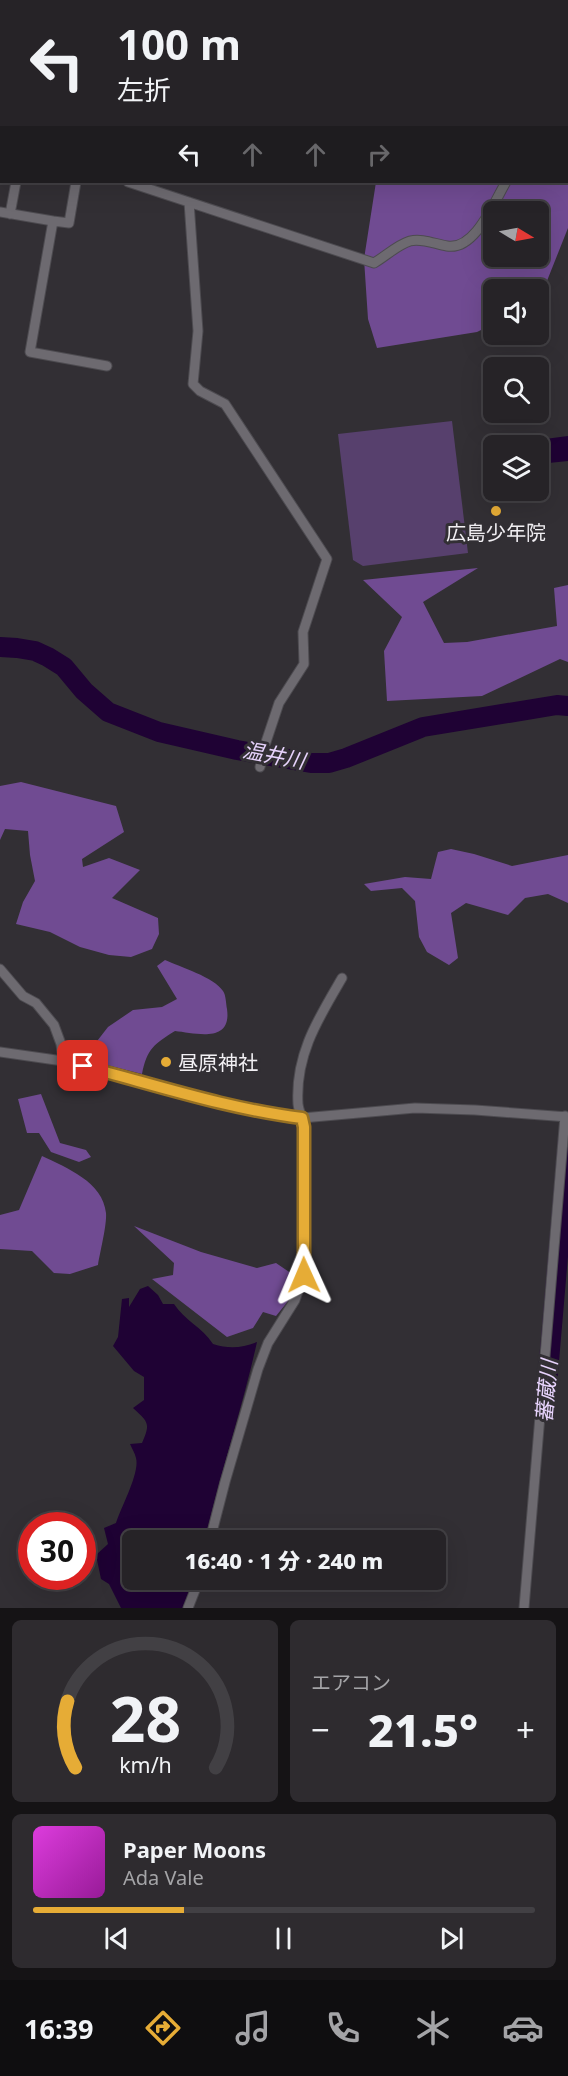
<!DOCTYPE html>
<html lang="ja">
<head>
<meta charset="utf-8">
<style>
	body { margin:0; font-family:"Noto Sans","Noto Sans JP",sans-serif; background:#2e2b2f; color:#f1f3f6; height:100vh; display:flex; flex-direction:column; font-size:22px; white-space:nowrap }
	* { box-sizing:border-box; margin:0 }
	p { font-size:20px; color:#a4a4a7 }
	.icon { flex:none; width:33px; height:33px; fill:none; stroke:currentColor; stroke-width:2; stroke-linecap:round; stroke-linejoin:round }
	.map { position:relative; height:1608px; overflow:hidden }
	.details { display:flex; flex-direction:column; gap:12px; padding:12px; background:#151315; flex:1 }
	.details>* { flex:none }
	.banner { position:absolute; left:0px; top:0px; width:568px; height:183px; box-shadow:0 6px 24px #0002,0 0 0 2px #424044; background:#262327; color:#f1f3f6; overflow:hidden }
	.needle { width:39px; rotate:100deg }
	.controls { position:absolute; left:483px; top:201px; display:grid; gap:12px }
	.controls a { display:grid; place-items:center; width:66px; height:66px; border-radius:9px; background:#262327; box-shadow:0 6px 24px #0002,0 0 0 2px #424044; font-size:30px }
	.speed { position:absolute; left:18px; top:1512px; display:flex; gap:12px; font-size:30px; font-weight:700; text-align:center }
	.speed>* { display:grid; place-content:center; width:78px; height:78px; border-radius:50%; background:#262327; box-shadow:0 6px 24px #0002,0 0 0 2px #424044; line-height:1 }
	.speed .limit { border:9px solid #d22; background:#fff; color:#111 }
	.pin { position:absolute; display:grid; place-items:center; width:51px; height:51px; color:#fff; margin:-26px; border-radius:12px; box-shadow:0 3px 9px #0006 }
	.me { position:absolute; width:66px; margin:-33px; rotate:359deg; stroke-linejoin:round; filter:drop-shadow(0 0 4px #0008) }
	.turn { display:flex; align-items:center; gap:21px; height:126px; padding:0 18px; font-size:27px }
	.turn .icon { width:78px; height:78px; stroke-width:2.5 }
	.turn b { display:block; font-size:42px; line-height:51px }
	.lanes { display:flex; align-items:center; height:57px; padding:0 18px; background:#0003; justify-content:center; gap:30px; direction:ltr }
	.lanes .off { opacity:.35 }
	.big { font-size:45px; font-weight:800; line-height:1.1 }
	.details .card { flex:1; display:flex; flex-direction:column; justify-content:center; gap:9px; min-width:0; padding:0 21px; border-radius:9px; background:#2e2b2f }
	.details .dial { align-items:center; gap:0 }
	.dial svg { height:156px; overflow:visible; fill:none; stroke:#424044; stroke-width:7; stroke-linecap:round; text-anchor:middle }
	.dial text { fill:#f1f3f6; stroke:none }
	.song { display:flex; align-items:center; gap:18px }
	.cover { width:72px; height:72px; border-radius:9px; background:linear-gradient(135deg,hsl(300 70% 55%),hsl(300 70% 35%)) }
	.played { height:6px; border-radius:3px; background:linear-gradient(90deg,#e6ac36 30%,#424044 30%) }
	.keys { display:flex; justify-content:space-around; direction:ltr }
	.heat { display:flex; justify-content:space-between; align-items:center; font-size:33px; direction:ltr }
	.details .tiles { flex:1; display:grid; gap:12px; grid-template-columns:1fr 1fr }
	.card:last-child { grid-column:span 2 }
	.trip { position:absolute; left:122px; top:1530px; width:324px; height:60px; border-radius:9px; background:#262327; box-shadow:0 6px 24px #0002,0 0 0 2px #424044; font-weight:800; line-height:60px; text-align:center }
	.menu { display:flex; height:96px; justify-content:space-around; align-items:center; background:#0f0e10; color:#a4a4a7 }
	.menu .icon { width:42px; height:42px }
	.menu .current { color:#e6ac36 }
	.menu b { font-size:27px; color:#f1f3f6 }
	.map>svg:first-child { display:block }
	.green { fill:#57406d }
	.forest { fill:#704b92; fill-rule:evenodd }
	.water { fill:#1f0234 }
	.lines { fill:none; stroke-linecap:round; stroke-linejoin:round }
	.river { stroke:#1f0234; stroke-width:20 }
	.minor-casing { stroke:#4d4b50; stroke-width:11 }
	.secondary-casing { stroke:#4d4b50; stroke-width:16 }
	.minor { stroke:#6d6a70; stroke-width:9 }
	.secondary { stroke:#7c7088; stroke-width:14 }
	.route-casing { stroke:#967023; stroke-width:15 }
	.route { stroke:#e6ac36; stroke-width:10 }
	.poi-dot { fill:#e6ac36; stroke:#322f34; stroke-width:2 }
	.labels { text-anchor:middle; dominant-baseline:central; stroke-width:6; stroke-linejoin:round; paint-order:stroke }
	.poi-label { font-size:20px; fill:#f1eff3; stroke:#322f34 }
	.water-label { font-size:21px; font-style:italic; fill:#e7d3fc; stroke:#322f34 }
</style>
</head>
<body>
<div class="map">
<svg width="568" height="1608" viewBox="0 0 568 1608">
	<rect width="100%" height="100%" fill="#322f34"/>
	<!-- green -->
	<path class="green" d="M452,421L468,553L363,566L353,560L338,434Z"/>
	<!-- forest -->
	<path class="forest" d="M409,0H568V228L539,301L538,290H494L493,324L477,332L377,348L368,319L364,259L376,182H567V2ZM494,212H538V256H494Z
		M478,568L423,602L444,643L467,642L557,626L554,588L568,585V662L560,659L482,696L387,701L384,651L402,617L363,580Z
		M21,782L116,806L124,832L82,859L83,867L109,858L140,870L112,898L158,918L159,934L152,949L131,957L109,955L80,947L50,932L16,924L23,902L35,881L30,855L28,831L5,829L0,840V786Z
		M451,849L474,854L512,866L568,855V903L548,894L525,898L508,915L466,903L451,913L458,958L449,965L427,952L419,937L415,901L402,888L371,891L364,884L405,877L431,879L438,852Z
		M165,960C180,967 214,977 223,991C226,995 226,1004 227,1009C232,1044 195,1033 175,1031C154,1044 147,1049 142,1074L76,1057L94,1045L108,1027L133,1010L162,1007L177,999L157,966Z
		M41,1094L60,1143L86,1150L91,1157L79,1162L51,1152L39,1133H27L18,1099Z
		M42,1156C67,1168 103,1182 106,1213C107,1225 100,1252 98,1265L70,1274L54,1273L32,1251L0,1249V1215L19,1210Z
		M134,1226L201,1252L257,1268L276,1263L298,1278L289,1300L276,1316L263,1312L253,1328L227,1337L152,1279L173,1275L174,1263Z"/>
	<!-- water -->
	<path class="water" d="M568,436V461L539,464L538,446L531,445L530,441Z
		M148,1286L158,1295L163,1304H174C184,1320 202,1327 213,1344C229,1349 242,1348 257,1342C242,1409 220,1474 205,1540H132V1580H194L184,1608H121L109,1584L101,1579L96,1555L108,1544L104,1528L116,1523C121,1507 140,1473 136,1458C135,1453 132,1449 130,1444L142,1443C151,1423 148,1422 133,1408L144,1400V1377L134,1371L113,1346L118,1337L122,1299L129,1298V1307L140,1289Z"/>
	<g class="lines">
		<!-- river -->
		<path class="river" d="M0,647L17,648L35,651L48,657L64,667L84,691L108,712L159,732L237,750L311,763H329L346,758L423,727L557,705L568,706
			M546,1396L568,1139"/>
		<defs>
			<path id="minor" d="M556,0L557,2
				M567,13L568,14
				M567,82H568
				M0,111L2,112
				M128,182L374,263C386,256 397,245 410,241C422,238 435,244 447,246C475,251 494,202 506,182
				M189,202L198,331L193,384L200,391L225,404L327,559L303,632L304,664L279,703L265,745L260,767
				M0,212L53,221L30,352L107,366
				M10,214L16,182
				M53,221L69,223L76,182
				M0,969L23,996L36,1003L54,1025L61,1044L63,1061
				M0,1052L63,1061L228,1105L264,1113L302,1118L415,1108L475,1110L568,1117
				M210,1540L225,1482L258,1369L268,1343L295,1300L304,1275V1127C303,1119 299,1112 298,1104C295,1055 318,1019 342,978
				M188,1608L199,1580
				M524,1608L565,1116"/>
			<path id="secondary" d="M24,2L25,0
				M0,35L2,33"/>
		</defs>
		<!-- minor casing -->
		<use href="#minor" class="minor-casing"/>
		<!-- secondary casing -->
		<use href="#secondary" class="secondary-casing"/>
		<!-- minor -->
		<use href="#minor" class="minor"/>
		<!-- secondary -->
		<use href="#secondary" class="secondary"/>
	</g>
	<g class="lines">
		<defs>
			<path id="route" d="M83,1066C156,1085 228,1109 302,1118L304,1127V1275"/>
		</defs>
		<!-- route casing -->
		<use href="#route" class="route-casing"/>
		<!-- route -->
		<use href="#route" class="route"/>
	</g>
	<!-- markers -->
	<g class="poi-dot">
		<circle cx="496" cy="511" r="6"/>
		<circle cx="166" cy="1062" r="6"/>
	</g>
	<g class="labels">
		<!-- poi labels -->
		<g class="poi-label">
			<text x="496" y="532">広島少年院</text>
			<text x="178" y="1062" text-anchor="start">昼原神社</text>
		</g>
		<!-- water labels -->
		<g class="water-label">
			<text transform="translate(274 755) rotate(11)">温井川</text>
			<text transform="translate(546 1391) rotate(-85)">蕃蔵川</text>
		</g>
	</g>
</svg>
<div class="controls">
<a><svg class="needle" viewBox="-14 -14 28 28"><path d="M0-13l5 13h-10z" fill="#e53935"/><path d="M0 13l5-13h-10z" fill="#a4a4a7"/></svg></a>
<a><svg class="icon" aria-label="sound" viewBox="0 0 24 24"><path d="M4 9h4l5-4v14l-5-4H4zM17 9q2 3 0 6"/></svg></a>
<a><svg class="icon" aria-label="search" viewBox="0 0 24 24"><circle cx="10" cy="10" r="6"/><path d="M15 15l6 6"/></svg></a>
<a><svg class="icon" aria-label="layers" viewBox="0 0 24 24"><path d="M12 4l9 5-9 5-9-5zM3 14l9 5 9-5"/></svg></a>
</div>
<div class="speed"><div class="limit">30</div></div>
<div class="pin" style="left:83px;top:1066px;background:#d93025"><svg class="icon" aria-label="arrive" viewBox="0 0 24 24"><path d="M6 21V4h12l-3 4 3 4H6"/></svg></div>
<svg class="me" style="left:304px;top:1275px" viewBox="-20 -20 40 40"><path d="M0-17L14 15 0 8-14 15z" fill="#e6ac36" stroke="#fff" stroke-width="4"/></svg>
<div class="trip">16:40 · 1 分 · 240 m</div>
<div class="banner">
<div class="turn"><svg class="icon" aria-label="left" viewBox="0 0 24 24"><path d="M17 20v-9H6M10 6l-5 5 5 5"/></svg><div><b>100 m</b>左折</div></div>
<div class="lanes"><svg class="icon" aria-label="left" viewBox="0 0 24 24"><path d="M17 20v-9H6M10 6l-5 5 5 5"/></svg><svg class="icon off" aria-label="ahead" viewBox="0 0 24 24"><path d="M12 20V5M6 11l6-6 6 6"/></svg><svg class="icon off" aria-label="ahead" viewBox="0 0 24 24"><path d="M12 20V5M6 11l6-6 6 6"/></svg><svg class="icon off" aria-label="right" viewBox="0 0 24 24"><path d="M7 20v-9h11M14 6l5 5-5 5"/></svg></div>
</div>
</div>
<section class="details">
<div class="tiles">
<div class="card dial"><svg viewBox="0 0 100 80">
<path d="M14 69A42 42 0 1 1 86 69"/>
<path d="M14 69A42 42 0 0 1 10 35" stroke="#e6ac36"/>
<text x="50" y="56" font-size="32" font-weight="700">28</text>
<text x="50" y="72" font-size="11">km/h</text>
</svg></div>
<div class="card"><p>エアコン</p>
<div class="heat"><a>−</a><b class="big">21.5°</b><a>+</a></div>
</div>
<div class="card">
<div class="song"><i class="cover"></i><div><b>Paper Moons</b><p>Ada Vale</p></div></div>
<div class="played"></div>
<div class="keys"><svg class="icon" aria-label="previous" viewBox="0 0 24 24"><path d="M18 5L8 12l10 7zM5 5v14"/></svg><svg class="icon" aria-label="pause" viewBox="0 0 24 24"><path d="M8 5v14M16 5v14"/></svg><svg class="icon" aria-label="next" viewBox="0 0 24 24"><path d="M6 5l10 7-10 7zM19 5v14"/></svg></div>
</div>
</div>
</section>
<nav class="menu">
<b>16:39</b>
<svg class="icon current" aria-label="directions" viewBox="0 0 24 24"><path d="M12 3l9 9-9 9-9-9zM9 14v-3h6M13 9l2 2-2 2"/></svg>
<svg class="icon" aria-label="music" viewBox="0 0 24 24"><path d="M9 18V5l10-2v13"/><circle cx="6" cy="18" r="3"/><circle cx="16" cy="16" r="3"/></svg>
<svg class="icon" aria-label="phone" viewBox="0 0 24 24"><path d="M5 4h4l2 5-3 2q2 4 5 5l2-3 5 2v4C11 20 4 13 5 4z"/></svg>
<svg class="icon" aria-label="climate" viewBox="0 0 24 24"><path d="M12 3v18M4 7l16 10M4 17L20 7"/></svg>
<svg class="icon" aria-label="car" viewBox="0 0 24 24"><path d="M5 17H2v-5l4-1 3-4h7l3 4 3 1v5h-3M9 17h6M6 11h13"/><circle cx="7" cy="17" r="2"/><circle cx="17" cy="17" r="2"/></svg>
</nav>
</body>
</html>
